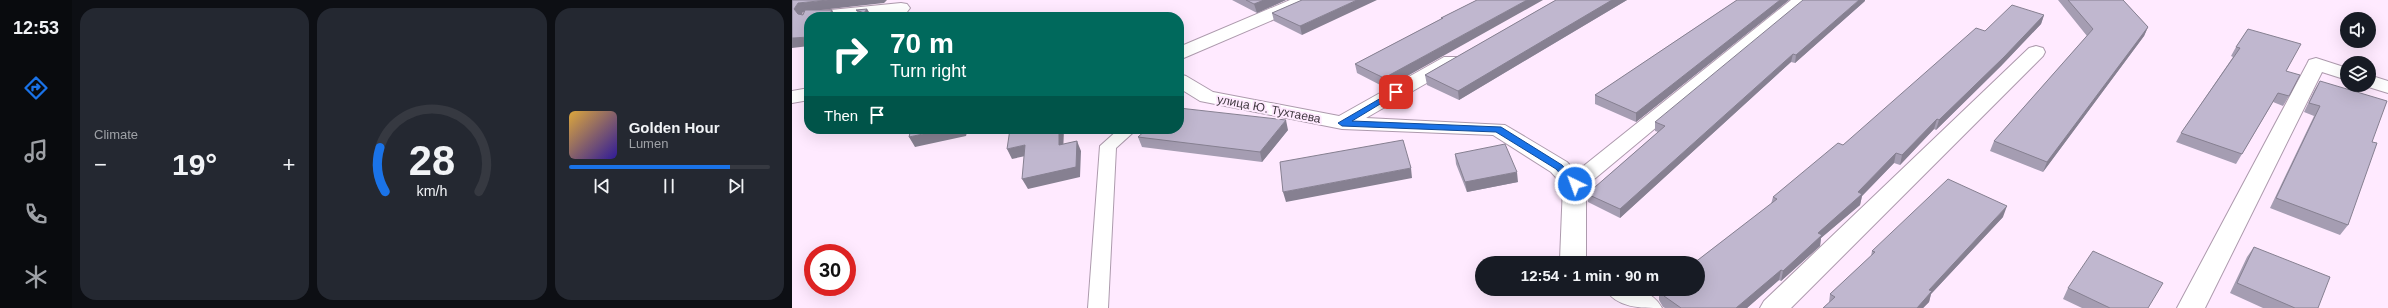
<!DOCTYPE html>
<html lang="en">
<head>
<meta charset="utf-8">
<style>
	body { margin:0; font-family:Helvetica,sans-serif; background:#242831; color:#f1f3f6; height:100vh; display:flex; flex-direction:column; font-size:15px; white-space:nowrap }
	* { box-sizing:border-box; margin:0 }
	p { font-size:13px; color:#9ea1a6 }
	.icon { flex:none; width:22px; height:22px; fill:none; stroke:currentColor; stroke-width:2; stroke-linecap:round; stroke-linejoin:round }
	.map { position:relative; flex:1; overflow:hidden }
	.side { display:flex; flex-direction:column; gap:8px; padding:8px; background:#0d0f14; width:720px }
	.side>* { flex:none }
	.guide { position:absolute; left:12px; top:12px; width:380px; height:122px; border-radius:16px; box-shadow:0 4px 16px #0002; background:#00695c; color:#fff; overflow:hidden }
	.buttons { position:absolute; left:1548px; top:12px; display:grid; gap:8px }
	.buttons a { display:grid; place-items:center; width:36px; height:36px; border-radius:50%; background:#171b24; box-shadow:0 4px 16px #0002; font-size:20px }
	.speed { position:absolute; left:12px; top:244px; display:flex; gap:8px; font-size:20px; font-weight:700; text-align:center }
	.speed>* { display:grid; place-content:center; width:52px; height:52px; border-radius:50%; background:#171b24; box-shadow:0 4px 16px #0002; line-height:1 }
	.speed .limit { border:6px solid #d22; background:#fff; color:#111 }
	.pin { position:absolute; display:grid; place-items:center; width:34px; height:34px; color:#fff; margin:-17px; border-radius:8px; box-shadow:0 2px 6px #0006 }
	.me { position:absolute; width:44px; margin:-22px; rotate:318deg; stroke-linejoin:round; filter:drop-shadow(0 0 3px #0008) }
	.turn { display:flex; align-items:center; gap:14px; height:84px; padding:0 20px; font-size:18px }
	.turn .icon { width:52px; height:52px; stroke-width:2.5 }
	.turn b { display:block; font-size:28px; line-height:34px }
	.then { display:flex; align-items:center; height:38px; padding:0 20px; background:#0003; gap:8px; font-size:15px }
	.big { font-size:30px; font-weight:700; line-height:1.1 }
	.side .tile { flex:1; display:flex; flex-direction:column; justify-content:center; gap:6px; min-width:0; padding:0 14px; border-radius:16px; background:#242831 }
	.side .dial { align-items:center; gap:0 }
	.dial svg { height:104px; overflow:visible; fill:none; stroke:#363941; stroke-width:7; stroke-linecap:round; text-anchor:middle }
	.dial text { fill:#f1f3f6; stroke:none }
	.song { display:flex; align-items:center; gap:12px }
	.cover { width:48px; height:48px; border-radius:6px; background:linear-gradient(135deg,hsl(40 70% 55%),hsl(250 70% 35%)) }
	.played { height:4px; border-radius:2px; background:linear-gradient(90deg,#1a73e8 80%,#363941 80%) }
	.keys { display:flex; justify-content:space-around; direction:ltr }
	.heat { display:flex; justify-content:space-between; align-items:center; font-size:22px; direction:ltr }
	.side .tiles { flex:1; display:grid; gap:8px; grid-template-columns:repeat(3,1fr) }
	.trip { position:absolute; left:683px; top:256px; width:230px; height:40px; border-radius:20px; background:#171b24; box-shadow:0 4px 16px #0002; font-weight:700; line-height:40px; text-align:center }
	main { display:flex; flex:1; min-height:0 }
	.tabs { display:flex; flex-direction:column; width:72px; justify-content:space-around; align-items:center; background:#090b0e; color:#9ea1a6 }
	.tabs .icon { width:28px; height:28px }
	.tabs .current { color:#1a73e8 }
	.tabs b { font-size:18px; color:#f1f3f6 }
	.map>svg:first-child { display:block }
	.lines { fill:none; stroke-linecap:round; stroke-linejoin:round }
	.lane-casing { stroke:#ad9aad; stroke-width:2 }
	.street-casing { stroke:#ad9aad; stroke-width:2 }
	.lane { fill:#fff; fill-rule:evenodd }
	.street { fill:#fff; fill-rule:evenodd }
	.wall { fill:#a59db2 }
	.shaded-wall { fill:#868091 }
	.building { fill:#c0b7cf; stroke:#868091 }
	.route { fill:#1a73e8; stroke:#114b97 }
	.labels { text-anchor:middle; dominant-baseline:central; stroke-width:4; stroke-linejoin:round; paint-order:stroke }
	.street-label { font-size:12px; fill:#403840; stroke:#ffeaff }
</style>
</head>
<body>
<main>
<nav class="tabs">
<b>12:53</b>
<svg class="icon current" aria-label="directions" viewBox="0 0 24 24"><path d="M12 3l9 9-9 9-9-9zM9 14v-3h6M13 9l2 2-2 2"/></svg>
<svg class="icon" aria-label="music" viewBox="0 0 24 24"><path d="M9 18V5l10-2v13"/><circle cx="6" cy="18" r="3"/><circle cx="16" cy="16" r="3"/></svg>
<svg class="icon" aria-label="phone" viewBox="0 0 24 24"><path d="M5 4h4l2 5-3 2q2 4 5 5l2-3 5 2v4C11 20 4 13 5 4z"/></svg>
<svg class="icon" aria-label="climate" viewBox="0 0 24 24"><path d="M12 3v18M4 7l16 10M4 17L20 7"/></svg>
</nav>
<section class="side">
<div class="tiles">
<div class="tile"><p>Climate</p>
<div class="heat"><a>−</a><b class="big">19°</b><a>+</a></div>
</div>
<div class="tile dial"><svg viewBox="0 0 100 80">
<path d="M14 69A42 42 0 1 1 86 69"/>
<path d="M14 69A42 42 0 0 1 10 35" stroke="#1a73e8"/>
<text x="50" y="56" font-size="32" font-weight="700">28</text>
<text x="50" y="72" font-size="11">km/h</text>
</svg></div>
<div class="tile">
<div class="song"><i class="cover"></i><div><b>Golden Hour</b><p>Lumen</p></div></div>
<div class="played"></div>
<div class="keys"><svg class="icon" aria-label="previous" viewBox="0 0 24 24"><path d="M18 5L8 12l10 7zM5 5v14"/></svg><svg class="icon" aria-label="pause" viewBox="0 0 24 24"><path d="M8 5v14M16 5v14"/></svg><svg class="icon" aria-label="next" viewBox="0 0 24 24"><path d="M6 5l10 7-10 7zM19 5v14"/></svg></div>
</div>
</div>
</section>
<div class="map">
<svg width="1596" height="308" viewBox="0 0 1596 308">
	<rect width="100%" height="100%" fill="#ffeaff"/>
	<g class="lines">
		<defs>
			<path id="lane" d="M327,129H345L324,148L316,308H296L308,146Z"/>
			<path id="street" d="M498,0H520L518,4L387,60V47Z
				M999,0H1017L794,186V256L799,263H770L768,260L771,185L759,172L701,135L550,129L408,101L387,88V74L394,76L421,92L547,116L652,57H666L668,61L666,65L574,118L713,125L775,162L784,172Z
				M109,3L115,4L118,8L115,12L70,17H17V22L12,21L9,17L12,13L18,12Z
				M1244,46L1251,48L1253,52L1251,56L999,308H968L972,301L1237,48Z
				M1524,58L1555,68V80L1530,72L1413,308H1385L1515,64L1517,60Z
				M1577,75L1596,81V93L1570,85H1577Z
				M17,88V100L0,103V91Z
				M813,289C834,289 858,286 870,308C848,308 825,308 813,289Z"/>
		</defs>
		<!-- lane casing -->
		<use href="#lane" class="lane-casing"/>
		<!-- street casing -->
		<use href="#street" class="street-casing"/>
		<!-- lane -->
		<use href="#lane" class="lane"/>
		<!-- street -->
		<use href="#street" class="street"/>
	</g>
	<!-- wall -->
	<path class="wall" d="M440,0H494L465,13Z
		M510,0V35L482,21L480,13Z
		M685,0L594,88L565,73L563,64L649,19V18Z
		M764,0H835L667,100L635,85L633,75Z
		M945,0H997L844,122L803,104V95Z
		M1266,0H1331L1356,27L1352,36L1251,172L1198,151L1202,141L1295,36Z
		M1073,1L1003,63L999,62L828,218L796,202L795,194L866,132L863,131V122Z
		M75,9L80,17H68L64,10Z
		M1252,15L1249,24L1209,66L1144,130L1142,129L1108,165L1102,163L1070,196L1068,205L1029,238L1028,246L989,281L987,280L955,308H873L871,307L867,300V290L979,204L981,197L1051,145L1193,31Z
		M1456,29L1494,71L1497,96L1491,106L1481,102L1444,164L1384,142L1389,133L1441,57L1439,56L1444,47Z
		M1528,81L1580,142L1556,225L1548,235L1478,208L1522,116L1512,112L1522,91Z
		M496,130L470,162L350,147L346,137Z
		M663,154L726,182L675,192L664,164Z
		M1211,217L1139,294L1137,302L1131,308H1031L1037,303L1038,294L1079,256L1080,251Z
		M1462,247L1526,308H1471L1438,293L1455,257Z
		M1276,288L1356,308H1290L1271,299Z"/>
	<!-- shaded-wall -->
	<path class="shaded-wall" d="M36,0H95L92,3L11,12L8,18L2,9L6,3Z
		M472,0H494L465,13L462,4Z
		M565,0H585L510,35L508,26Z
		M735,0H751L594,88L592,78Z
		M820,0H835L667,100L666,91Z
		M988,0H997L844,122V113Z
		M1067,0H1073V1L1003,63L1004,55Z
		M75,9L80,17H74L72,13Z
		M40,10L44,17H36Z
		M1252,15L1249,24L1209,66L1144,130L1147,120Z
		M1356,27L1352,36L1251,172L1255,162Z
		M17,37V46L0,48V38Z
		M1001,54L999,62L828,218V209Z
		M1145,119L1142,129L1108,165L1110,155Z
		M494,120L496,130L470,162L468,152Z
		M154,129H176L174,136L123,147L117,137Z
		M267,129H272L271,155L267,145Z
		M285,141L289,151L288,177L236,189L230,179Z
		M233,145L238,155L220,159L215,149Z
		M1104,153L1102,163L1070,196L1068,205L1029,238L1028,246L989,281L991,271L1026,233Z
		M619,168L620,178L494,202L491,192Z
		M725,172L726,182L675,192L673,182Z
		M1215,206L1211,217L1139,294L1137,302L1131,308H1125L1137,290Z
		M989,270L987,280L955,308H944Z"/>
	<!-- building -->
	<path class="building" d="M0,0H36L6,3L2,9L6,14L11,15L13,10H40L36,17H17V37L0,38Z
		M454,0H472L462,4Z
		M510,0H565L508,26L480,13Z
		M685,0H735L592,78L563,64L651,18H649Z
		M764,0H820L666,91L633,75Z
		M945,0H988L844,113L803,95Z
		M1011,0H1067L1004,55L1001,54L828,209L795,194L873,126L863,122Z
		M1276,0H1331L1356,27L1255,162L1202,141L1301,29Z
		M1220,5L1252,15L1212,57L1147,120L1145,119L1110,155L1104,153L1066,192L1070,194L1026,233L1030,235L991,271L989,270L944,308H889L872,296L867,290L868,289H906V263H902L985,199L981,197L1046,143L1051,145L1184,28L1193,31Z
		M75,9L72,13L64,10Z
		M1456,29L1509,44L1494,71L1508,75L1497,96L1486,93L1450,154L1389,133L1448,48L1444,47Z
		M1528,81L1595,101L1580,142L1585,143L1556,225L1484,198L1528,106L1517,103Z
		M387,108L494,120L468,152L346,137L355,129H387Z
		M119,129H154L117,137Z
		M218,129H267V145L285,141L284,167L230,179L233,145L215,149Z
		M611,140L619,168L491,192L488,162Z
		M713,144L725,172L673,182L663,154Z
		M1156,179L1215,206L1137,290L1140,291L1125,308H1031L1043,297L1038,294L1083,252L1080,251Z
		M1462,247L1538,277L1526,308H1503L1445,283Z
		M1301,251L1371,283L1356,308H1318L1276,288Z"/>
	<!-- route -->
	<path class="route" d="M601,91L608,92L560,121L709,127L770,165L787,184L786,186H779L764,169L704,132L550,126L546,123Z"/>
	<g class="labels">
		<!-- street labels -->
		<g class="street-label">
			<text transform="translate(477 109) rotate(11)">улица Ю. Тухтаева</text>
		</g>
	</g>
</svg>
<div class="buttons">
<a><svg class="icon" aria-label="sound" viewBox="0 0 24 24"><path d="M4 9h4l5-4v14l-5-4H4zM17 9q2 3 0 6"/></svg></a>
<a><svg class="icon" aria-label="layers" viewBox="0 0 24 24"><path d="M12 4l9 5-9 5-9-5zM3 14l9 5 9-5"/></svg></a>
</div>
<div class="speed"><div class="limit">30</div></div>
<div class="pin" style="left:604px;top:92px;background:#d93025"><svg class="icon" aria-label="arrive" viewBox="0 0 24 24"><path d="M6 21V4h12l-3 4 3 4H6"/></svg></div>
<svg class="me" style="left:783px;top:184px" viewBox="-20 -20 40 40"><circle r="17" fill="#1a73e8" stroke="#fff" stroke-width="3"/><path d="M0-11L8 9 0 5-8 9z" fill="#fff"/></svg>
<div class="trip">12:54 · 1 min · 90 m</div>
<div class="guide">
<div class="turn"><svg class="icon" aria-label="right" viewBox="0 0 24 24"><path d="M7 20v-9h11M14 6l5 5-5 5"/></svg><div><b>70 m</b>Turn right</div></div>
<div class="then">Then<svg class="icon" aria-label="arrive" viewBox="0 0 24 24"><path d="M6 21V4h12l-3 4 3 4H6"/></svg></div>
</div>
</div>
</main>
</body>
</html>
